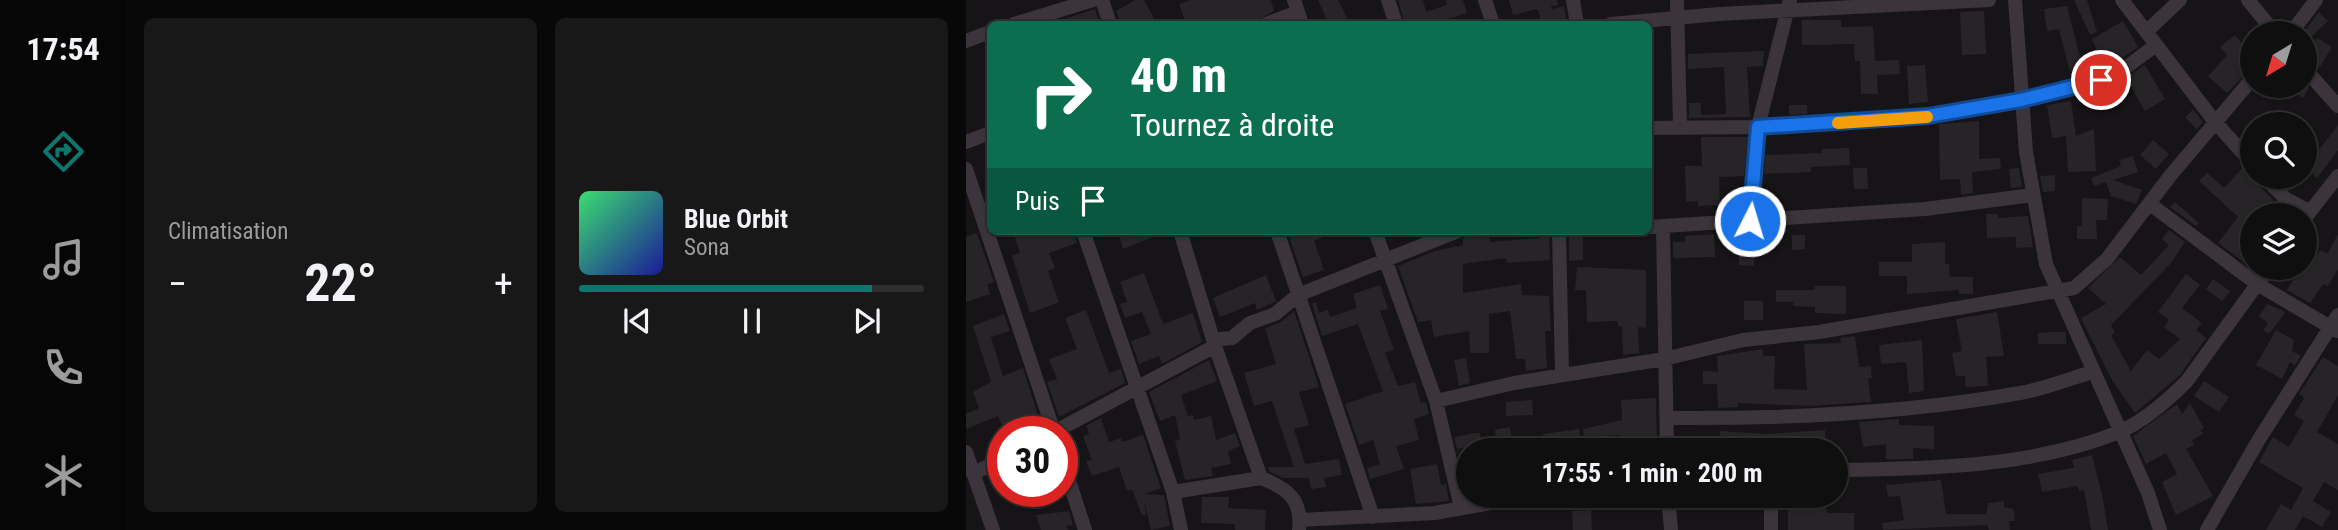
<!DOCTYPE html>
<html lang="fr">
<head>
<meta charset="utf-8">
<style>
	body { margin:0; font-family:"Roboto Condensed",sans-serif; background:#191819; color:#f1f3f6; height:100vh; display:flex; flex-direction:column; font-size:26px; white-space:nowrap }
	* { box-sizing:border-box; margin:0 }
	p { font-size:23px; color:#9c9c9f }
	.icon { flex:none; width:38px; height:38px; fill:none; stroke:currentColor; stroke-width:2; stroke-linecap:round; stroke-linejoin:round }
	.map { position:relative; flex:1; overflow:hidden }
	.sheet { display:flex; flex-direction:column; gap:18px; padding:18px; background:#090809; width:840px }
	.sheet>* { flex:none }
	.top-card { position:absolute; left:21px; top:21px; width:665px; height:214px; border-radius:10px; box-shadow:0 2px 5px #0004,0 0 0 2px #302f30; background:#0b6e4f; color:#fff; overflow:hidden }
	.needle { width:46px; rotate:218deg }
	.fabs { position:absolute; left:1274px; top:21px; display:grid; gap:14px }
	.fabs a { display:grid; place-items:center; width:77px; height:77px; border-radius:50%; background:#100f10; box-shadow:0 2px 5px #0004,0 0 0 2px #302f30; font-size:35px }
	.speed { position:absolute; left:21px; top:416px; display:flex; gap:14px; font-size:35px; font-weight:700; text-align:center }
	.speed>* { display:grid; place-content:center; width:91px; height:91px; border-radius:50%; background:#100f10; box-shadow:0 2px 5px #0004,0 0 0 2px #302f30; line-height:1 }
	.speed .limit { border:10px solid #d22; background:#fff; color:#111 }
	.pin { position:absolute; display:grid; place-items:center; width:60px; height:60px; color:#fff; margin:-30px; border:4px solid #fff; border-radius:50%; box-shadow:0 2px 7px #0007 }
	.me { position:absolute; width:77px; margin:-38px; rotate:5deg; stroke-linejoin:round; filter:drop-shadow(0 0 5px #0008) }
	.turn { display:flex; align-items:center; gap:24px; height:147px; padding:0 28px; font-size:32px }
	.turn .icon { width:91px; height:91px; stroke-width:2.5 }
	.turn b { display:block; font-size:49px; line-height:60px }
	.then { display:flex; align-items:center; height:66px; padding:0 28px; background:#0003; gap:14px; font-size:26px }
	.big { font-size:52px; font-weight:700; line-height:1.1 }
	.sheet .card { flex:1; display:flex; flex-direction:column; justify-content:center; gap:10px; min-width:0; padding:0 24px; border-radius:10px; background:#191819 }
	.song { display:flex; align-items:center; gap:21px }
	.cover { width:84px; height:84px; border-radius:10px; background:linear-gradient(135deg,hsl(140 70% 55%),hsl(240 70% 35%)) }
	.played { height:7px; border-radius:4px; background:linear-gradient(90deg,#0f766e 85%,#302f30 85%) }
	.keys { display:flex; justify-content:space-around; direction:ltr }
	.heat { display:flex; justify-content:space-between; align-items:center; font-size:38px; direction:ltr }
	.sheet .tiles { flex:1; display:grid; gap:18px; grid-template-columns:repeat(2,1fr) }
	.trip { position:absolute; left:490px; top:438px; width:392px; height:70px; border-radius:35px; background:#100f10; box-shadow:0 2px 5px #0004,0 0 0 2px #302f30; font-weight:700; line-height:70px; text-align:center }
	main { display:flex; flex:1; min-height:0 }
	.tabs { display:flex; flex-direction:column; width:126px; justify-content:space-around; align-items:center; background:#060606; color:#9c9c9f }
	.tabs .icon { width:49px; height:49px }
	.tabs .active { color:#0f766e }
	.tabs b { font-size:32px; color:#f1f3f6 }
	.map>svg:first-child { display:block }
	.building { fill:#272427 }
	.lines { fill:none; stroke-linecap:round; stroke-linejoin:round }
	.street { stroke:#3b353b; stroke-width:14 }
	.route-casing { stroke:#114b97; stroke-width:18 }
	.route { stroke:#1a73e8; stroke-width:12 }
	.slow { stroke:#f59e0b; stroke-width:12 }
</style>
</head>
<body>
<main>
<nav class="tabs">
<b>17:54</b>
<svg class="icon active" aria-label="directions" viewBox="0 0 24 24"><path d="M12 3l9 9-9 9-9-9zM9 14v-3h6M13 9l2 2-2 2"/></svg>
<svg class="icon" aria-label="music" viewBox="0 0 24 24"><path d="M9 18V5l10-2v13"/><circle cx="6" cy="18" r="3"/><circle cx="16" cy="16" r="3"/></svg>
<svg class="icon" aria-label="phone" viewBox="0 0 24 24"><path d="M5 4h4l2 5-3 2q2 4 5 5l2-3 5 2v4C11 20 4 13 5 4z"/></svg>
<svg class="icon" aria-label="climate" viewBox="0 0 24 24"><path d="M12 3v18M4 7l16 10M4 17L20 7"/></svg>
</nav>
<section class="sheet">
<div class="tiles">
<div class="card"><p>Climatisation</p>
<div class="heat"><a>−</a><b class="big">22°</b><a>+</a></div>
</div>
<div class="card">
<div class="song"><i class="cover"></i><div><b>Blue Orbit</b><p>Sona</p></div></div>
<div class="played"></div>
<div class="keys"><svg class="icon" aria-label="previous" viewBox="0 0 24 24"><path d="M18 5L8 12l10 7zM5 5v14"/></svg><svg class="icon" aria-label="pause" viewBox="0 0 24 24"><path d="M8 5v14M16 5v14"/></svg><svg class="icon" aria-label="next" viewBox="0 0 24 24"><path d="M6 5l10 7-10 7zM19 5v14"/></svg></div>
</div>
</div>
</section>
<div class="map">
<svg width="1372" height="530" viewBox="0 0 1372 530">
	<rect width="100%" height="100%" fill="#161416"/>
	<!-- building -->
	<path class="building" d="M169,0H178L191,24H155L150,11Z
		M225,0H305L308,11L285,24H220L213,4Z
		M352,0H372L384,24H363Z
		M432,0H457L460,12L481,5L480,0H497L501,13L466,24H439Z
		M543,0H591L592,5L585,6L586,9L598,6L601,24H586L585,19L575,21L572,9L547,15Z
		M1108,0H1121L1131,32L1124,35Z
		M1101,6L1117,69L1104,72L1093,29L1081,31L1078,9Z
		M129,9L134,24H86V23Z
		M1018,11L1020,54L996,55L994,12Z
		M1353,12L1362,21L1342,40L1337,33Z
		M836,20H875V27L907,26L909,61L933,60L934,74L911,75L912,94H895L894,61H889L888,44L836,45Z
		M1157,21L1172,47L1155,59L1151,53L1135,60L1126,39Z
		M1269,35L1286,55V67L1261,93L1242,76L1261,55L1254,47Z
		M1351,38L1366,47L1354,67L1340,58Z
		M798,51L797,66L781,67L784,117L723,118V103H735V115L760,114L758,67L722,69V54Z
		M959,65L962,102L943,104L941,66Z
		M1179,65L1199,99L1179,111L1160,78Z
		M1317,86H1341L1343,88L1337,98Z
		M1105,101L1110,136L1128,129L1130,171L1102,172L1100,136L1086,138L1081,105Z
		M823,105H841V114L823,115Z
		M1227,109L1237,122L1231,129L1219,118Z
		M1013,121V159L1034,158L1035,169L1006,172L1007,193L995,195L994,179L974,180L973,124Z
		M1372,125V150L1351,178L1340,167Z
		M735,137H782L778,176L753,177L754,205L732,206V201L720,202L719,166H736Z
		M1187,140L1203,154L1190,169L1174,155Z
		M883,148L884,165L845,167V172L798,174L799,155L856,153V149Z
		M1167,156L1172,172L1147,180L1176,190L1170,204L1145,196L1140,182L1128,186L1125,178L1155,166L1153,160Z
		M1277,167L1286,172L1291,183L1307,200L1293,215H1286V253L1279,263L1252,243L1272,217L1233,181L1241,173L1258,188Z
		M887,168H901L902,189H888Z
		M1053,168L1056,187L1045,188L1043,169Z
		M1089,175V191L1077,192L1074,176Z
		M1116,198L1142,199L1141,220H1130L1131,239H1111V226H1116Z
		M1209,202L1233,223L1230,226L1204,207Z
		M1020,214H1032V218L1062,216L1067,247L1050,248V237L1021,238Z
		M1203,230L1219,242L1205,263L1145,325L1149,333L1145,335L1165,371L1181,350L1193,359L1214,339L1198,327L1203,320L1192,312L1220,274L1234,285L1216,308L1236,323L1230,330L1240,338L1214,375L1169,413L1147,382L1115,318L1140,304L1122,288L1154,257L1175,275L1203,245L1196,239Z
		M47,231H108L111,243L83,253L89,268L82,271L93,302L64,313L46,256L54,253Z
		M152,231H202L157,249Z
		M321,231H372L348,241L358,270L337,277Z
		M512,232L513,238L523,237L524,242L574,238V234H583L584,260L541,263L540,258L497,264V293L555,284L556,295L583,296L585,331H579L581,368L560,371L559,359H550L544,311L523,314V353H504L503,331L468,337L465,320L452,322L432,266L469,251L497,245V239L501,234Z
		M11,233L28,282L21,284L24,294L0,302V237Z
		M603,234H617V260L603,261Z
		M748,234L749,257L707,258V242H719V236Z
		M1372,234V269L1362,286L1357,284L1344,303L1321,290L1334,268H1339V257L1347,262L1354,250L1361,254Z
		M826,235H839V249L826,250Z
		M979,242V264H983L984,277H1007V294H993V290L941,294V276H913V262H946V244Z
		M773,250L788,251V266L773,265Z
		M611,267L680,270V328L672,327L673,353L657,355L656,326H652V321L621,322L620,290H609Z
		M178,273L197,324L227,313L236,342L196,364L193,356L173,364L165,341L185,334L176,312L159,318L154,304L161,302L154,282Z
		M300,275L310,301L291,310L289,303L254,317L247,298Z
		M1247,279L1264,291L1256,301L1240,289Z
		M414,285L422,309L414,311L428,350L419,353L432,386L449,382L455,403L460,402L463,414L448,419L453,440L430,446L438,469L404,479L401,468L414,464L407,440L393,445L379,404L417,391L392,324L356,336L346,304L350,302L353,313L362,310L364,317L391,308L387,294Z
		M849,286H880V314L849,313V307L827,306V302H810V290H849Z
		M778,301H797V320H778Z
		M1301,304L1320,312L1303,334L1297,330L1302,323L1293,316Z
		M120,310L143,373L155,369L159,383L93,417L81,382L91,379L83,359L111,349L99,318Z
		M328,311L353,387L333,392L343,425L328,429L339,464L373,459L376,475L358,478L360,487L345,489L343,478H317L303,471L302,467H328L306,401L288,406L278,373L310,364L299,328L315,322Z
		M1031,312L1038,356L1020,357L1022,386L1000,387L999,376H990L986,353L996,351L990,319Z
		M38,314L44,331L25,337L37,376L57,368L76,428L66,432H39L32,416L0,429V414L13,408L7,392L25,382L7,326Z
		M1310,330L1328,340L1326,351L1335,356L1329,365L1324,362L1316,379L1290,365Z
		M1088,332H1100V344H1072V333Z
		M889,336L893,367L905,366L906,378H902L905,402L842,406L771,403L772,407L752,408L751,384H737V371L752,372L751,356L797,349V356H809L808,389L841,390L838,344L875,343L874,338Z
		M956,340L958,391L943,393L940,362L915,364L913,345Z
		M1357,357L1372,366V395L1351,432L1372,444V490L1358,482L1347,501L1365,512L1356,527L1337,516L1329,530H1300L1315,504L1325,510L1337,488L1293,462L1307,437L1323,447L1338,421L1328,415L1338,398L1333,394Z
		M500,358L504,383L493,386L488,360Z
		M243,360L251,381L215,395L222,416L227,415L228,420L245,416L250,440L269,433L274,446L262,451L265,464L245,468L247,476L219,480L209,441L214,439L209,415L194,421L183,392Z
		M1238,381L1263,397L1253,412L1228,396Z
		M690,398L691,450H654V435L618,437L617,429L656,420L655,400Z
		M566,400L567,415L540,416V402Z
		M1224,403L1238,428L1235,430L1237,434L1226,440L1228,445L1220,449L1247,496L1210,515L1196,482L1211,474L1200,453L1180,464L1167,436L1211,404L1216,414Z
		M135,418L143,442L155,438L156,442L177,435L195,488L178,494L198,495L204,526L185,530L178,500L180,515H176L166,489L161,491L153,467L126,476L120,461L126,460L117,436L123,434L120,426Z
		M933,419V425L968,426V449L947,448V459H920V444L897,447L893,422Z
		M544,427L546,439L530,442L529,430Z
		M613,429L616,447L579,450L577,434Z
		M859,430L860,450H788V444L754,443V431L799,434Z
		M509,433H514L516,444L491,449L488,437Z
		M1126,455L1136,494L1142,530H1125L1118,490L1113,491L1112,486L1076,492L1072,474L1108,468L1106,460Z
		M471,464L475,485L480,484L483,501L450,504L444,469Z
		M975,480L980,514H1020L1022,503L1038,501V507L1048,509L1049,521H1043L1044,530H1023L1021,525L917,530L916,523L938,520L934,496L922,497L920,485Z
		M668,495H692L694,509L669,507Z
		M815,495H859L861,513H888V530H822V508H815Z
		M236,497H263L262,508L300,510L299,530H269V524L235,523Z
		M625,510L626,530H607L606,511Z
		M103,511L107,525L100,526L102,530H75L70,515Z"/>
	<g class="lines">
		<!-- street -->
		<path class="street" d="M136,0L144,24
			M328,0L336,24
			M422,0L430,24
			M519,0L527,24
			M607,0L611,24
			M711,0L714,126
			M1049,0L1060,152L1080,264L1182,493L1194,530
			M1156,0L1249,122L1286,163
			M1282,0L1309,33
			M48,24L127,0
			M300,24L332,12
			M645,24L753,14L1023,0
			M1180,32L1214,0
			M1325,33L1350,0
			M0,41L24,32
			M1339,69L1372,106
			M682,128L792,127L962,116L1055,100L1135,80L1162,66L1190,45
			M0,142L24,133
			M0,169L88,432
			M1298,177L1320,199L1343,211
			M1184,204L1291,284L1371,331
			M1339,218L1372,176
			M784,221L792,127L824,0
			M682,227L959,209L1067,195
			M697,227L701,450
			M117,231L207,492L215,530
			M214,231L249,346L295,478C321,488 337,500 333,530
			M311,231L407,517
			M409,231L470,401L495,508
			M593,231L596,374
			M470,401L548,383L698,359L777,340L853,332L1108,288L1141,259L1204,176L1286,79
			M701,418C815,419 942,413 1054,393C1078,389 1103,379 1126,372
			M88,432L249,346L254,339L266,338L284,323L309,314L332,295L492,231
			M0,452L27,530
			M96,459L119,530
			M870,470C962,469 1067,467 1153,432C1179,421 1202,400 1221,381L1303,268
			M7,474L37,458
			M207,492L295,478
			M702,495L705,530
			M334,520L469,513L530,502L603,495
			M805,530V495
			M1241,530L1292,441L1372,315"/>
	</g>
	<g class="lines">
		<defs>
			<path id="route" d="M784,221L792,127L962,116L1055,100L1135,80"/>
		</defs>
		<!-- route casing -->
		<use href="#route" class="route-casing"/>
		<!-- route -->
		<use href="#route" class="route"/>
		<!-- slow -->
		<path class="slow" d="M872,123L961,117"/>
	</g>
</svg>
<div class="fabs">
<a><svg class="needle" viewBox="-14 -14 28 28"><path d="M0-13l5 13h-10z" fill="#e53935"/><path d="M0 13l5-13h-10z" fill="#9c9c9f"/></svg></a>
<a><svg class="icon" aria-label="search" viewBox="0 0 24 24"><circle cx="10" cy="10" r="6"/><path d="M15 15l6 6"/></svg></a>
<a><svg class="icon" aria-label="layers" viewBox="0 0 24 24"><path d="M12 4l9 5-9 5-9-5zM3 14l9 5 9-5"/></svg></a>
</div>
<div class="speed"><div class="limit">30</div></div>
<div class="pin" style="left:1135px;top:80px;background:#d93025"><svg class="icon" aria-label="arrive" viewBox="0 0 24 24"><path d="M6 21V4h12l-3 4 3 4H6"/></svg></div>
<svg class="me" style="left:784px;top:221px" viewBox="-20 -20 40 40"><circle r="17" fill="#1a73e8" stroke="#fff" stroke-width="3"/><path d="M0-11L8 9 0 5-8 9z" fill="#fff"/></svg>
<div class="trip">17:55 · 1 min · 200 m</div>
<div class="top-card">
<div class="turn"><svg class="icon" aria-label="right" viewBox="0 0 24 24"><path d="M7 20v-9h11M14 6l5 5-5 5"/></svg><div><b>40 m</b>Tournez à droite</div></div>
<div class="then">Puis<svg class="icon" aria-label="arrive" viewBox="0 0 24 24"><path d="M6 21V4h12l-3 4 3 4H6"/></svg></div>
</div>
</div>
</main>
</body>
</html>
